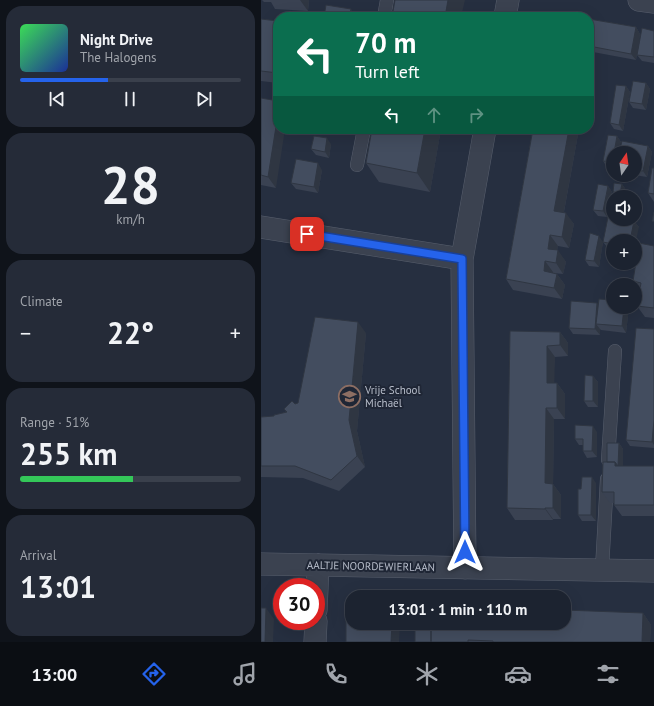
<!DOCTYPE html>
<html lang="en">
<head>
<meta charset="utf-8">
<style>
	body { margin:0; font-family:"PT Sans",sans-serif; background:#252b38; color:#f1f3f6; height:100vh; display:flex; flex-direction:column; font-size:15px; white-space:nowrap }
	* { box-sizing:border-box; margin:0 }
	p { font-size:13px; color:#a0a4ab }
	.icon { flex:none; width:22px; height:22px; fill:none; stroke:currentColor; stroke-width:2; stroke-linecap:round; stroke-linejoin:round }
	.map { position:relative; flex:1; overflow:hidden }
	.panel { display:flex; flex-direction:column; gap:6px; padding:6px; background:#0f131a; width:261px }
	.panel>* { flex:none }
	.banner { position:absolute; left:12px; top:12px; width:321px; height:122px; border-radius:16px; box-shadow:0 4px 16px #0002,0 0 0 1px #3a404c; background:#0b6e4f; color:#fff; overflow:hidden }
	.needle { width:26px; rotate:13deg }
	.buttons { position:absolute; left:345px; top:146px; display:grid; gap:8px }
	.buttons a { display:grid; place-items:center; width:36px; height:36px; border-radius:50%; background:#1c2330; box-shadow:0 4px 16px #0002,0 0 0 1px #3a404c; font-size:20px }
	.speed { position:absolute; left:12px; top:578px; display:flex; gap:8px; font-size:20px; font-weight:700; text-align:center }
	.speed>* { display:grid; place-content:center; width:52px; height:52px; border-radius:50%; background:#1c2330; box-shadow:0 4px 16px #0002,0 0 0 1px #3a404c; line-height:1 }
	.speed .limit { border:6px solid #d22; background:#fff; color:#111 }
	.pin { position:absolute; display:grid; place-items:center; width:34px; height:34px; color:#fff; margin:-17px; border-radius:8px; box-shadow:0 2px 6px #0006 }
	.me { position:absolute; width:44px; margin:-22px; rotate:0deg; stroke-linejoin:round; filter:drop-shadow(0 0 3px #0008) }
	.turn { display:flex; align-items:center; gap:14px; height:84px; padding:0 16px; font-size:18px }
	.turn .icon { width:52px; height:52px; stroke-width:2.5 }
	.turn b { display:block; font-size:28px; line-height:34px }
	.lanes { display:flex; align-items:center; height:38px; padding:0 16px; background:#0003; justify-content:center; gap:20px; direction:ltr }
	.lanes .off { opacity:.35 }
	.big { font-size:30px; font-weight:800; line-height:1.1 }
	.panel .card { flex:1; display:flex; flex-direction:column; justify-content:center; gap:6px; min-width:0; padding:0 14px; border-radius:16px; background:#252b38 }
	.panel .dial { align-items:center; gap:0 }
	.dial b { font-size:52px; line-height:1 }
	.song { display:flex; align-items:center; gap:12px }
	.cover { width:48px; height:48px; border-radius:6px; background:linear-gradient(135deg,hsl(130 70% 55%),hsl(230 70% 35%)) }
	.played { height:4px; border-radius:2px; background:linear-gradient(90deg,#2563eb 40%,#3a404c 40%) }
	.keys { display:flex; justify-content:space-around; direction:ltr }
	.heat { display:flex; justify-content:space-between; align-items:center; font-size:22px; direction:ltr }
	.charge { height:6px; border-radius:3px; background:linear-gradient(90deg,#34c759 51%,#3a404c 0) }
	.trip { position:absolute; left:84px; top:590px; width:226px; height:40px; border-radius:16px; background:#1c2330; box-shadow:0 4px 16px #0002,0 0 0 1px #3a404c; font-weight:800; line-height:40px; text-align:center }
	.menu { display:flex; height:64px; justify-content:space-around; align-items:center; background:#0b0e13; color:#a0a4ab }
	.menu .icon { width:28px; height:28px }
	.menu .current { color:#2563eb }
	.menu b { font-size:18px; color:#f1f3f6 }
	main { display:flex; flex:1; min-height:0 }
	.map>svg:first-child { display:block }
	.lines { fill:none; stroke-linecap:round; stroke-linejoin:round }
	.lane-casing { stroke:#585f6d; stroke-width:14 }
	.street-casing { stroke:#585f6d; stroke-width:23 }
	.lane { stroke:#3b4250; stroke-width:13 }
	.street { stroke:#3b4250; stroke-width:22 }
	.wall { fill:#3a4252 }
	.shaded-wall { fill:#2f3642 }
	.building { fill:#434d5f; stroke:#2f3642 }
	.route-casing { stroke:#184099; stroke-width:10 }
	.route { stroke:#2563eb; stroke-width:7 }
	.labels { text-anchor:middle; dominant-baseline:central; stroke-width:4; stroke-linejoin:round; paint-order:stroke }
	.poi-label { font-size:11px; fill:#b7bdca; stroke:#1f2635; text-anchor:start }
	.street-label { font-size:11px; fill:#b7bdca; stroke:#1f2635 }
</style>
</head>
<body>
<main>
<section class="panel">
<div class="card">
<div class="song"><i class="cover"></i><div><b>Night Drive</b><p>The Halogens</p></div></div>
<div class="played"></div>
<div class="keys"><svg class="icon" aria-label="previous" viewBox="0 0 24 24"><path d="M18 5L8 12l10 7zM5 5v14"/></svg><svg class="icon" aria-label="pause" viewBox="0 0 24 24"><path d="M8 5v14M16 5v14"/></svg><svg class="icon" aria-label="next" viewBox="0 0 24 24"><path d="M6 5l10 7-10 7zM19 5v14"/></svg></div>
</div>
<div class="card dial"><b>28</b><p>km/h</p></div>
<div class="card"><p>Climate</p>
<div class="heat"><a>−</a><b class="big">22°</b><a>+</a></div>
</div>
<div class="card"><p>Range · 51%</p><b class="big">255 km</b><div class="charge"></div></div>
<div class="card"><p>Arrival</p><b class="big">13:01</b></div>
</section>
<div class="map">
<svg width="393" height="642" viewBox="0 0 393 642">
	<rect width="100%" height="100%" fill="#262f40"/>
	<g class="lines">
		<defs>
			<path id="lane" d="M123,17L126,0
				M96,165L103,129
				M347,460L354,351
				M341,569L346,479"/>
			<path id="street" d="M378,0L393,2
				M244,17L247,0
				M0,227L201,259
				M0,564L393,571
				M204,568L201,259L224,129
				M55,610L57,565
				M54,642L55,621"/>
		</defs>
		<!-- lane casing -->
		<use href="#lane" class="lane-casing"/>
		<!-- street casing -->
		<use href="#street" class="street-casing"/>
		<!-- lane -->
		<use href="#lane" class="lane"/>
		<!-- street -->
		<use href="#street" class="street"/>
	</g>
	<!-- wall -->
	<path class="wall" d="M1,0H48L47,11L14,9L10,2H3Z
		M0,19L17,21V83L0,81Z
		M328,19L375,27L379,34L375,60L332,52L328,74Z
		M393,31V63L381,61L376,55Z
		M385,83L389,89L385,110L372,108L368,102Z
		M365,86L369,92L362,131L353,129L349,123Z
		M0,98L15,188L0,185Z
		M111,129H180L169,192L118,182L105,163Z
		M272,129H318L303,212L313,224L308,248L297,246L296,250L305,262L302,274L292,273L296,274L304,285L301,299L252,290L245,279Z
		M356,136L360,142L352,153V168L346,167L342,161Z
		M70,144L68,158L55,155L50,149Z
		M387,146L391,152L386,177L373,175H374V153Z
		M393,168V202L387,193Z
		M61,170L57,193L35,189L30,183Z
		M361,184L365,190L364,197H355L352,192Z
		M347,186L351,192L346,217L337,216L332,210Z
		M373,221L378,227L352,241V249L347,248L342,242Z
		M342,242L338,267L328,266L324,260Z
		M393,246V318L384,317L376,306L379,291L372,281Z
		M336,303L337,305L352,307H368L365,333L340,330L339,329V335L312,334L308,328Z
		M393,329V448L369,446L365,440Z
		M249,331L299,332L307,343V356L294,357L293,369V383H296L304,394V419H293L292,484L300,495V519H292V520H254L246,508Z
		M105,333L96,431L104,467L78,491L42,478L0,477V417L13,416L25,412L23,409L37,403Z
		M332,376L337,382V407H327L323,401Z
		M336,432V457L326,458L322,451V445H318L314,439Z
		M358,443L362,449V466H393V516H361L353,505V503H349L341,492Z
		M335,483V521H321L317,515L320,489Z
		M382,613L390,625L389,642H154Z"/>
	<!-- shaded-wall -->
	<path class="shaded-wall" d="M39,0H48L47,11Z
		M187,0H204L200,17H184Z
		M90,9L94,15V17H88Z
		M375,27L379,34L375,60L370,54Z
		M328,46L332,52L328,74Z
		M385,83L389,89L385,110L381,104Z
		M365,86L369,92L362,131L358,125Z
		M328,109L331,113L329,124L328,122Z
		M17,114V129H24L15,188L7,177Z
		M164,129H180L169,192L156,173Z
		M308,129H318L301,222L293,211Z
		M356,136L360,142L358,153H353Z
		M66,138L70,144L68,158L64,152Z
		M387,146L391,152L386,177L382,171Z
		M57,163L61,170L57,193L53,187Z
		M361,184L365,190L364,197H362L359,193Z
		M347,186L351,192L346,217L342,211Z
		M305,213L313,224L308,248L301,237Z
		M373,221L378,227L374,245V241H369Z
		M289,235L297,246L294,260L287,249Z
		M338,236L342,242L338,267L333,261Z
		M297,250L305,262L302,274L295,263Z
		M284,261L292,272L290,282L283,271Z
		M296,274L304,285L301,299L293,288Z
		M336,303L340,309L335,324L339,329V335L334,329Z
		M363,307H368L365,333L361,326Z
		M97,322L105,333L96,431L104,467L96,456L88,420Z
		M299,332L307,343V356L299,345Z
		M286,346L294,357L293,394L286,383Z
		M332,376L337,382V407L332,401Z
		M296,383L304,394V419L296,408Z
		M285,408L293,419L292,494L284,483Z
		M393,420V445L391,442Z
		M332,426L336,432V457L331,451Z
		M358,443L362,449V477L354,466V462Z
		M331,477L335,483V521L330,515Z
		M292,484L300,495V519L292,508Z
		M284,508L292,519V520L284,509Z
		M5,608L13,619L12,642H4Z
		M382,613L390,625L389,642H381Z
		M131,623H139L138,642H130Z"/>
	<!-- building -->
	<path class="building" d="M134,0H187L184,17H131Z
		M65,5L90,9L88,17H45V15L63,17Z
		M0,19L17,21V73L0,71Z
		M328,19L375,27L370,54L328,46Z
		M381,28L393,31V57L376,55Z
		M372,81L385,83L381,104L368,102Z
		M355,85L365,86L358,125L349,123Z
		M0,98L17,101V114L7,177L0,175Z
		M111,129H164L156,173L105,163Z
		M272,129H308L293,211L305,213L301,237L289,235L287,249L297,250L295,263L284,261L283,271L296,274L293,288L245,279Z
		M347,135L356,136L353,153H352L351,162L342,161Z
		M53,136L66,138L64,152L50,149Z
		M361,141L387,146L382,171L374,170V153H358Z
		M35,159L57,163L53,187L30,183Z
		M391,168H393V194L387,193Z
		M353,183L361,184L359,193L352,192Z
		M337,184L347,186L342,211L332,210Z
		M393,212V222L391,221Z
		M347,217H352V219H361L373,221L369,241H352V244L342,242Z
		M329,233L338,236L333,261L324,260Z
		M378,243L393,246V308L376,306L380,283L372,281Z
		M338,299L352,300V307H363L361,326L335,324Z
		M310,301L336,303L334,329L308,328Z
		M54,317L97,322L88,420L96,456L70,480L34,466H0V417L13,416V415L26,412L23,409L31,401L34,404L37,403Z
		M375,328L393,329V420L391,442L365,440Z
		M249,331L299,332V345L286,346V383H296V408H285L284,483L292,484V508H284V509L246,508Z
		M324,375L332,376V401H323Z
		M314,425L332,426L331,451H322V439H314Z
		M346,443H358L357,466L354,462H346Z
		M342,462H354V466H393V505H353V492H341Z
		M321,477H331L330,515H317V489H320Z
		M0,608H5L4,642H0Z
		M303,610L382,613L381,642H232V641L207,640V642H170V623H303Z
		M85,612H91V623H131L130,642H85Z
		M154,623H170V642H154Z"/>
	<g class="lines">
		<defs>
			<path id="route" d="M46,234L201,259L204,552"/>
		</defs>
		<!-- route casing -->
		<use href="#route" class="route-casing"/>
		<!-- route -->
		<use href="#route" class="route"/>
	</g>
	<!-- icons -->
	<defs>
		<symbol id="school-ring" viewBox="-11 -11 22 22"><circle r="9.5" fill="#1f2635" stroke="#8d6e63" stroke-width="1.5"/><path d="M0-5L7-2L0 1L-7-2ZM-4 1L0 2.5L4 1V4Q0 6-4 4Z" fill="#8d6e63"/></symbol>
	</defs>
	<g fill-rule="evenodd">
		<use href="#school-ring" x="76" y="384" width="25" height="25"/>
	</g>
	<g class="labels">
		<!-- poi labels -->
		<g class="poi-label">
			<text x="104" y="390">Vrije School<tspan x="104" dy="13">Michaël</tspan></text>
		</g>
		<!-- street labels -->
		<g class="street-label">
			<text transform="translate(110 566) rotate(1)">AALTJE NOORDEWIERLAAN</text>
		</g>
	</g>
</svg>
<div class="buttons">
<a><svg class="needle" viewBox="-14 -14 28 28"><path d="M0-13l5 13h-10z" fill="#e53935"/><path d="M0 13l5-13h-10z" fill="#a0a4ab"/></svg></a>
<a><svg class="icon" aria-label="sound" viewBox="0 0 24 24"><path d="M4 9h4l5-4v14l-5-4H4zM17 9q2 3 0 6"/></svg></a>
<a>+</a>
<a>−</a>
</div>
<div class="speed"><div class="limit">30</div></div>
<div class="pin" style="left:46px;top:234px;background:#d93025"><svg class="icon" aria-label="arrive" viewBox="0 0 24 24"><path d="M6 21V4h12l-3 4 3 4H6"/></svg></div>
<svg class="me" style="left:204px;top:552px" viewBox="-20 -20 40 40"><path d="M0-17L14 15 0 8-14 15z" fill="#2563eb" stroke="#fff" stroke-width="4"/></svg>
<div class="trip">13:01 · 1 min · 110 m</div>
<div class="banner">
<div class="turn"><svg class="icon" aria-label="left" viewBox="0 0 24 24"><path d="M17 20v-9H6M10 6l-5 5 5 5"/></svg><div><b>70 m</b>Turn left</div></div>
<div class="lanes"><svg class="icon" aria-label="left" viewBox="0 0 24 24"><path d="M17 20v-9H6M10 6l-5 5 5 5"/></svg><svg class="icon off" aria-label="ahead" viewBox="0 0 24 24"><path d="M12 20V5M6 11l6-6 6 6"/></svg><svg class="icon off" aria-label="right" viewBox="0 0 24 24"><path d="M7 20v-9h11M14 6l5 5-5 5"/></svg></div>
</div>
</div>
</main>
<nav class="menu">
<b>13:00</b>
<svg class="icon current" aria-label="directions" viewBox="0 0 24 24"><path d="M12 3l9 9-9 9-9-9zM9 14v-3h6M13 9l2 2-2 2"/></svg>
<svg class="icon" aria-label="music" viewBox="0 0 24 24"><path d="M9 18V5l10-2v13"/><circle cx="6" cy="18" r="3"/><circle cx="16" cy="16" r="3"/></svg>
<svg class="icon" aria-label="phone" viewBox="0 0 24 24"><path d="M5 4h4l2 5-3 2q2 4 5 5l2-3 5 2v4C11 20 4 13 5 4z"/></svg>
<svg class="icon" aria-label="climate" viewBox="0 0 24 24"><path d="M12 3v18M4 7l16 10M4 17L20 7"/></svg>
<svg class="icon" aria-label="car" viewBox="0 0 24 24"><path d="M5 17H2v-5l4-1 3-4h7l3 4 3 1v5h-3M9 17h6M6 11h13"/><circle cx="7" cy="17" r="2"/><circle cx="17" cy="17" r="2"/></svg>
<svg class="icon" aria-label="filters" viewBox="0 0 24 24"><path d="M4 7h16M4 17h16"/><circle cx="9" cy="7" r="2"/><circle cx="15" cy="17" r="2"/></svg>
</nav>
</body>
</html>
